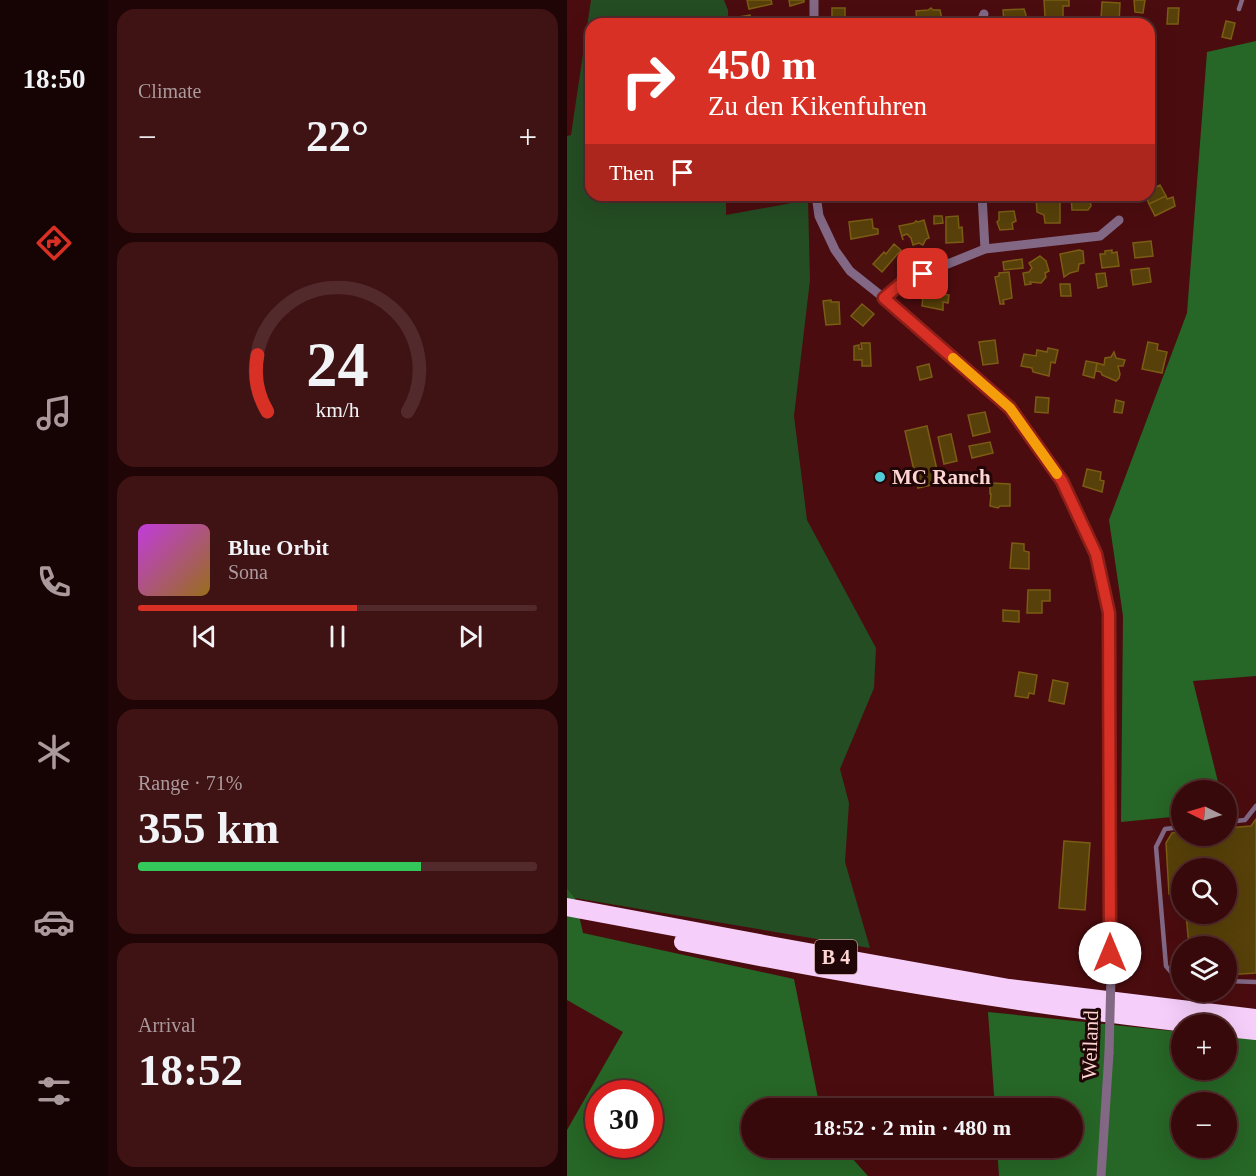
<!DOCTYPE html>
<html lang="en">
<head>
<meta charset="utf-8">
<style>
	body { margin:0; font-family:Georgia,serif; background:#3f1214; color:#f1f3f6; height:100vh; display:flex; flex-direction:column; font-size:22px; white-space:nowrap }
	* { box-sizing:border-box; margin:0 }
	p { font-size:20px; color:#ab9a9d }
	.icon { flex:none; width:33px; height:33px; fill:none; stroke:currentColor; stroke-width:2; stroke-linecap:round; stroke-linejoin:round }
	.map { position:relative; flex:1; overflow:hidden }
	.drawer { display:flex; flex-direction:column; gap:9px; padding:9px; background:#1f0506; width:459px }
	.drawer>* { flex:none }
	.hud { position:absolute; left:18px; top:18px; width:570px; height:183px; border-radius:18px; box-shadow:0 6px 24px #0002,0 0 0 2px #522a2c; background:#d93025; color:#fff; overflow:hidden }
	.needle { width:39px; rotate:275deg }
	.fabs { position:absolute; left:604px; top:780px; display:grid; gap:12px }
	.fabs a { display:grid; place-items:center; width:66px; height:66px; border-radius:50%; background:#38090b; box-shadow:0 6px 24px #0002,0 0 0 2px #522a2c; font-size:30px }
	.speed { position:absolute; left:18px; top:1080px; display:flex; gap:12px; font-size:30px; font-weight:700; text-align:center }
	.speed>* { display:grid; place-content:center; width:78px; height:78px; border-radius:50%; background:#38090b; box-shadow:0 6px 24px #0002,0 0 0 2px #522a2c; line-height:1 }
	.speed .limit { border:9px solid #d22; background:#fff; color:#111 }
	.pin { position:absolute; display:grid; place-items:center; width:51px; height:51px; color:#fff; margin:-26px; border-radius:12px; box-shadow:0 3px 9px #0006 }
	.me { position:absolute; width:66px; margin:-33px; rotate:0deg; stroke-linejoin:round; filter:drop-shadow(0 0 4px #0008) }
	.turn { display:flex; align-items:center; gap:21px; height:126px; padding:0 24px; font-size:27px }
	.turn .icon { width:78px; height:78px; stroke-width:2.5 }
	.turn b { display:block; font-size:42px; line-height:51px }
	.then { display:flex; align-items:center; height:57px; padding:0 24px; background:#0003; gap:12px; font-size:22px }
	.big { font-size:45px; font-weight:600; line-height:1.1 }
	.drawer .widget { flex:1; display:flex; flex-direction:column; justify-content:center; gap:9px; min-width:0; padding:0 21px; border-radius:18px; background:#3f1214 }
	.drawer .dial { align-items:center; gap:0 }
	.dial svg { height:156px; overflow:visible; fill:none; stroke:#522a2c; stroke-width:7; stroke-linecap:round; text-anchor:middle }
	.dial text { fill:#f1f3f6; stroke:none }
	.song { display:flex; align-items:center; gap:18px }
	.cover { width:72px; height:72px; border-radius:9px; background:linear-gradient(135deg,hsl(290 70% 55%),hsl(40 70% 35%)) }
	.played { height:6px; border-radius:3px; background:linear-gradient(90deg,#d93025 55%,#522a2c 55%) }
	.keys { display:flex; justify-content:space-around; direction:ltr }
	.heat { display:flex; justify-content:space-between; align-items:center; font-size:33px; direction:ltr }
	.charge { height:9px; border-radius:4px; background:linear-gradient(90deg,#34c759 71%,#522a2c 0) }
	.trip { position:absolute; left:174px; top:1098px; width:342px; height:60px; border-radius:30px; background:#38090b; box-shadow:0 6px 24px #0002,0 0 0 2px #522a2c; font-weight:600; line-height:60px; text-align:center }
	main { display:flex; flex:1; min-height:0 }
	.dock { display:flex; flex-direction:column; width:108px; justify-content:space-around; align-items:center; background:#160404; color:#ab9a9d }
	.dock .icon { width:42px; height:42px }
	.dock .active { color:#d93025 }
	.dock b { font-size:27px; color:#f1f3f6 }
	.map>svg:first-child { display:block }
	.green { fill:#244d23 }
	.forest { fill:#266626; fill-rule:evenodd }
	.building { fill:#574009; stroke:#7a5c15; stroke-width:1.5 }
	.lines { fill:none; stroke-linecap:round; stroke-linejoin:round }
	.lane { stroke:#826885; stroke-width:4.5 }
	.street { stroke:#826885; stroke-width:9 }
	.highway { stroke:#f5cef9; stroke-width:18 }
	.street-bridge { stroke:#826885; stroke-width:9 }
	.route-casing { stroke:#8d1f18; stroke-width:15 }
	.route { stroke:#d93025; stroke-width:10 }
	.slow { stroke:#f59e0b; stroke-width:10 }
	.poi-dot { fill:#52ccd6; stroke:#200606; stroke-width:2 }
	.labels { text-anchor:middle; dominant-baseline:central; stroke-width:6; stroke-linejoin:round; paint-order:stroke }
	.shield { fill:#200606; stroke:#bb9795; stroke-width:1.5 }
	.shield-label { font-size:20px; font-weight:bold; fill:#fed5d2 }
	.poi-label { font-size:21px; font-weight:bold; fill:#fed5d2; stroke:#200606; text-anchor:start }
	.street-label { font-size:21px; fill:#fed5d2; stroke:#200606 }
</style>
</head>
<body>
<main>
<nav class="dock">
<b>18:50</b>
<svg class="icon active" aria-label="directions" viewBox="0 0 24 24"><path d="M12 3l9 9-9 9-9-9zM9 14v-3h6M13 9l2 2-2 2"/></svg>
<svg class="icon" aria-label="music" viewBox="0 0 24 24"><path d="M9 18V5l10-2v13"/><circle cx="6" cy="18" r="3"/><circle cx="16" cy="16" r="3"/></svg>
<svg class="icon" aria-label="phone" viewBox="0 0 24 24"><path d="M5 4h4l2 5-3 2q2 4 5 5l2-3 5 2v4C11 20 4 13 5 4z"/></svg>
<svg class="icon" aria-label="climate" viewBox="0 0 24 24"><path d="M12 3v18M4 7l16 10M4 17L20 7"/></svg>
<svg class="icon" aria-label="car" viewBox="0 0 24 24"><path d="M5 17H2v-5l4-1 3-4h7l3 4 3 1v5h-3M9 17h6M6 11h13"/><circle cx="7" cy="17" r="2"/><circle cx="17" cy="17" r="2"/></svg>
<svg class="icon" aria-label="filters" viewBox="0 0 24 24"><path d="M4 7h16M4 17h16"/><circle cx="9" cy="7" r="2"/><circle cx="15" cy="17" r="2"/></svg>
</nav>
<section class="drawer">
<div class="widget"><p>Climate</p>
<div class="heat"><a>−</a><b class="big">22°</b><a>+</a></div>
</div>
<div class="widget dial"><svg viewBox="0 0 100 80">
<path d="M14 69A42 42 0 1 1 86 69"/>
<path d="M14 69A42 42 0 0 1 9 40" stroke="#d93025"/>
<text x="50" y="56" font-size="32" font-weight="700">24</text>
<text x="50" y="72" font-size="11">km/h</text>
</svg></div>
<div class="widget">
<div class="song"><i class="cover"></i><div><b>Blue Orbit</b><p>Sona</p></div></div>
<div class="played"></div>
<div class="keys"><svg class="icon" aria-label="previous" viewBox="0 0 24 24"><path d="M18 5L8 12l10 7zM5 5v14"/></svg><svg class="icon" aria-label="pause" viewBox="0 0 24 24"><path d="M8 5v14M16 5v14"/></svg><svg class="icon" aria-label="next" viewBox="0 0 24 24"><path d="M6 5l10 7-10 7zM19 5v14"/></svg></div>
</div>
<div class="widget"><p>Range · 71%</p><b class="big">355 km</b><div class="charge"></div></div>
<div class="widget"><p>Arrival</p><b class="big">18:52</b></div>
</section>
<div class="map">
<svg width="689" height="1176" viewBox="0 0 689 1176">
	<rect width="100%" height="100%" fill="#4b0c0f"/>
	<!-- green -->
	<path class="green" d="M24,0H157L161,10V24H24V195H159V215L241,200L243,280L227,416L240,520L309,648L307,688L273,769L282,803L278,862L303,948L8,898L0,888V136L4,135Z"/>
	<!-- forest -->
	<path class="forest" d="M689,41V676L626,681L653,790H615V816L554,822L556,616L542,520L620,313L640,52Z
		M0,888L8,898L16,933L227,979L253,1108H184V1148H276L301,1176H0V1130L56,1032L0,1000ZM32,1094H82V1144H32Z
		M421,1012L615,1032V1070H660V1036L689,1039V1176H432L430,1148H506V1108H428ZM615,1102H660V1148H615Z"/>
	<!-- building -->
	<path class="building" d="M180,0H204L205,4L182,9Z
		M222,0H237V2L223,6Z
		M477,0H502V6H496V18L478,17Z
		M567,0H578L576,13L568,12Z
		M535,2L553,3L552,24H542V20L534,19Z
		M265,8H278V24H265Z
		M364,8L366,10H373L375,19L373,24H350L349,11L361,10Z
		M601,8H612L611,24H600Z
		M457,9L459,15L458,18L451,19V24H437L436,10Z
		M183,15L185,24H172L171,17Z
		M659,21L668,23L664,39L655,37Z
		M593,185L599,196L582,204L578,195H582V190Z
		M372,195H389V199L372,200Z
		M430,195H447L446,201L431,202Z
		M483,195H491L493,203V223H478L477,215L470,212L469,197Z
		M504,195H522L524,206L521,210H505Z
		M599,196L600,199L606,197L608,206L588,216L582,204Z
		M447,211L449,221L445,223L446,229L433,230L430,222L432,220V212Z
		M367,216H375L376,223L367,224Z
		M391,216L392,228L395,227L396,242L379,243V217Z
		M305,219L306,228L311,229V234L284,239L282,222Z
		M357,220L362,238L359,239L356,245L352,243L346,245L344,238L340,234L335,236L336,240L332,226L347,223L349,221L351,222Z
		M584,241L586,256L568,258L566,243Z
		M327,244L334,250L315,272L306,264L317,252L319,254Z
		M512,250L516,251L517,263L512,264L511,271L503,273L497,277L493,254Z
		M545,250V253L550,252L552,266L535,268L533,254H538V251Z
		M473,256L479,261L482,271L478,273L479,277L474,283L463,282L464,284L458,285L456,273L462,272L465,268L462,263Z
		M455,259L456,268L437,270L436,262Z
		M582,268L584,282L566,285L564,270Z
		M442,272L445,298L436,300L437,304H433L428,277L432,276V273Z
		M538,273L540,286L531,288L529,274Z
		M493,284H503L504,296H494Z
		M357,287L378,289L377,294L382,295L381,303L376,302V310L355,306Z
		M264,300V302H272L273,324L259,325L256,301Z
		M295,304L307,314L296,326L284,316Z
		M428,340L431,363L416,365L412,342Z
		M581,342L591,344L590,350L600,352L595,373L575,369Z
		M294,343H303L304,366H295V360H287V346L292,345V349H295Z
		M481,348L491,350L488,363L484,362L482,376L466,372L465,368L454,366L457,354L469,356L470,350L480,352Z
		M547,352L549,358L558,360L556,366H551L553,374L552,378L549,381L535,375L534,372L529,371L530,363L537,365L538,358L544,357Z
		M519,361L530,363L527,378L516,375Z
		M362,364L365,377L353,380L350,367Z
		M469,397L482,398L481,413L468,412Z
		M549,400L557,402L555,413L547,412Z
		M418,412L423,432L406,436L401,415Z
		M360,426L373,483L351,488L338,431Z
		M384,434L390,461L377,464L371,437Z
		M423,442L426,453L405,458L402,446Z
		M520,469L534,472L533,480L537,481L535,492L516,486Z
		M423,483L443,484V506H433L431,508L423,506L424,494H423Z
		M445,543L457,544V551L462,552V569L443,568Z
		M461,590H483V601H475V613H460Z
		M436,610L452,611V622L436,621Z
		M452,672L470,675L467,694L462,693L461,698L448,696Z
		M486,680L501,683L497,704L482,701Z
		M689,819V973L660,975V946H622L619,914H660V868H615V893L602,894L599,843L605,833L615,832V836H660V828L684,826Z
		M497,841L523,843L518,910L492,908Z"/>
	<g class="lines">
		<!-- lane -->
		<path class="lane" d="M672,9L675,0
			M660,822L678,820L689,806
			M615,827L598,829L589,847L599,966L610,979H615
			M660,981L689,982"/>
		<!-- street -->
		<path class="street" d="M247,0V24
			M413,24L417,14
			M249,195L252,216L268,250L283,271L317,298L443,408L495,481L529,554L542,613L544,976
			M415,195L418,249
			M317,298L336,282L418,249L533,236L552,220
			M534,1176L542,1053"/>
		<!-- highway -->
		<path class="highway" d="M0,907L208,946L442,988L689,1018
			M116,942C286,976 457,1005 628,1024
			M660,1028L689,1031"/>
		<!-- street-bridge -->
		<path class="street-bridge" d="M542,1053L544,976"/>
	</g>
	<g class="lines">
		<defs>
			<path id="route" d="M356,274L336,282L317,298L443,408L495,481L529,554L542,613L543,953"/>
		</defs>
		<!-- route casing -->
		<use href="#route" class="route-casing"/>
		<!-- route -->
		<use href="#route" class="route"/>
		<!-- slow -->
		<path class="slow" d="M386,358L443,408L490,474"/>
	</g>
	<!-- markers -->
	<circle class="poi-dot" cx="313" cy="477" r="6"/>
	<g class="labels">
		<!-- shield labels -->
		<rect class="shield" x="248" y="940" width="42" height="34" rx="4.5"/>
		<g class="shield-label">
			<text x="269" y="957">B 4</text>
		</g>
		<!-- poi labels -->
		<g class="poi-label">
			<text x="325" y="477">MC Ranch</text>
		</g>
		<!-- street labels -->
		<g class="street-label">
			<text transform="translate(523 1045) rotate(-88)">Weiland</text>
		</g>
	</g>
</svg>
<div class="fabs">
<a><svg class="needle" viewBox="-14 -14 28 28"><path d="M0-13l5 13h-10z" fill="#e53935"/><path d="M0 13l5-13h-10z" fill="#ab9a9d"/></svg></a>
<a><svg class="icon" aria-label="search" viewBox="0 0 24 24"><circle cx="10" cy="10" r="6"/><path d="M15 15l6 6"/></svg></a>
<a><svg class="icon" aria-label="layers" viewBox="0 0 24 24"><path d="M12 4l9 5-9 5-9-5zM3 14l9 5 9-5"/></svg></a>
<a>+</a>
<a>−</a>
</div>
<div class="speed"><div class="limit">30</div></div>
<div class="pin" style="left:356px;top:274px;background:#d93025"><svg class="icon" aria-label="arrive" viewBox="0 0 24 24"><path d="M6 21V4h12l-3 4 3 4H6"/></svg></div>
<svg class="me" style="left:543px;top:953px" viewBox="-20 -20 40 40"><circle r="19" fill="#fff"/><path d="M0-13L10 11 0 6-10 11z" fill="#d93025"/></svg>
<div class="trip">18:52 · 2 min · 480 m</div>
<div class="hud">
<div class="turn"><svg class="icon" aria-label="right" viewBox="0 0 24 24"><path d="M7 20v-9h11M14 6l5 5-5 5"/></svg><div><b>450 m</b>Zu den Kikenfuhren</div></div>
<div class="then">Then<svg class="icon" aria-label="arrive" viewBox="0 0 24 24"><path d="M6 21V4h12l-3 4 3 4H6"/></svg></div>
</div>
</div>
</main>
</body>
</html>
